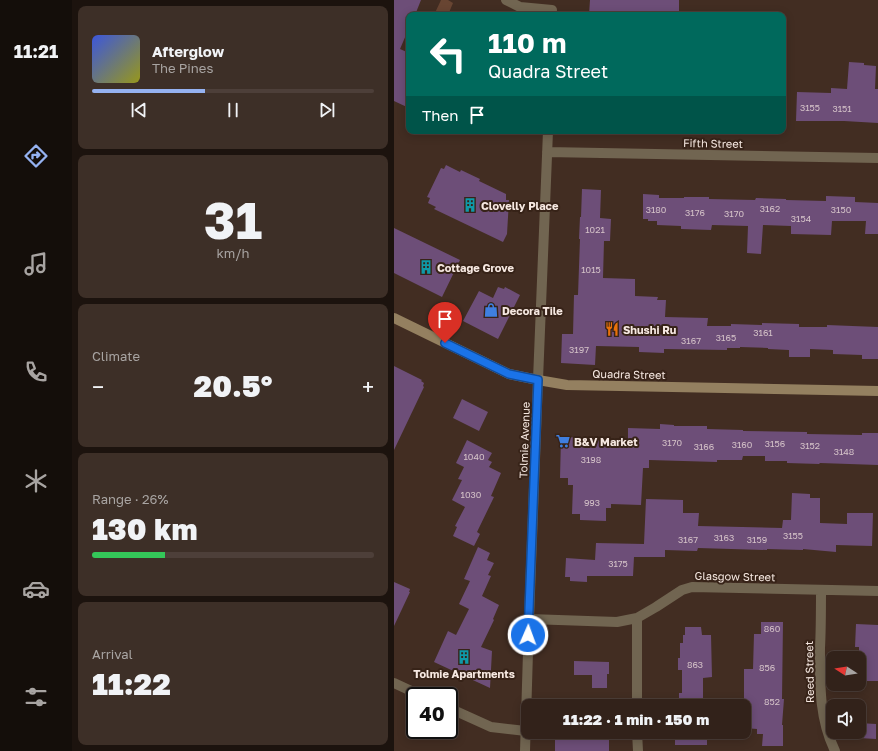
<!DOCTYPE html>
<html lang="en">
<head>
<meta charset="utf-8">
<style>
	body { margin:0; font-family:"Golos Text",sans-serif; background:#3d2f27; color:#f1f3f6; height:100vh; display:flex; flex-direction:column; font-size:15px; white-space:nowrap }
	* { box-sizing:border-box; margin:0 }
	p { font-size:13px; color:#a8a4a2 }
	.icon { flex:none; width:22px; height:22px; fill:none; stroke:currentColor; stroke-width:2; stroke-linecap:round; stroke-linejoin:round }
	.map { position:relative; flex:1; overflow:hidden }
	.drawer { display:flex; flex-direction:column; gap:6px; padding:6px; background:#1c130e; width:322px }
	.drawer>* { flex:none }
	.hud { position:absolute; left:12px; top:12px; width:380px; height:122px; border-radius:8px; box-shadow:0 2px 10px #0003,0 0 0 1px #4d3f39; background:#00695c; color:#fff; overflow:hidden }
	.needle { width:26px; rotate:282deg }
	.controls { position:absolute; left:432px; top:651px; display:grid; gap:8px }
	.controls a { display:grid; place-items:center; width:40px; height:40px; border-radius:8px; background:#32221a; box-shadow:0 2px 10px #0003,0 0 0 1px #4d3f39; font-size:20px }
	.speed { position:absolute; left:12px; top:687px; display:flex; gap:8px; font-size:20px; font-weight:700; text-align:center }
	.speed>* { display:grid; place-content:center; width:52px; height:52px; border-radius:50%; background:#32221a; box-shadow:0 2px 10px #0003,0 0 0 1px #4d3f39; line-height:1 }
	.speed .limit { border:2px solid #111; border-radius:6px; background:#fff; color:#111 }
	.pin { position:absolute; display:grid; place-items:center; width:34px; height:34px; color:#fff; margin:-41px -17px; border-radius:50% 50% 50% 0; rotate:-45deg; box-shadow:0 0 4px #0007 }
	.pin .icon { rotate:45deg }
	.me { position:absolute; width:44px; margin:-22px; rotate:2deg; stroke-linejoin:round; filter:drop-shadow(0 0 3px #0008) }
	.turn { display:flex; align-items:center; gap:14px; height:84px; padding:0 16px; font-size:18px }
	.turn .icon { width:52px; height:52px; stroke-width:2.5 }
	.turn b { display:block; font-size:28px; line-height:34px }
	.then { display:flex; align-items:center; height:38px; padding:0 16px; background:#0003; gap:8px; font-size:15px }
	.big { font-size:30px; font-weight:800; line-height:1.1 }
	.drawer .tile { flex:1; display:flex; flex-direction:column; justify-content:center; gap:6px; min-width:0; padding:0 14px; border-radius:8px; background:#3d2f27 }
	.drawer .dial { align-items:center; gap:0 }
	.dial b { font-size:52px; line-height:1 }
	.song { display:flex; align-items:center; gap:12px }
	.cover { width:48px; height:48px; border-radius:6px; background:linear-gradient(135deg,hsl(230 70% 55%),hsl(60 70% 35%)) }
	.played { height:4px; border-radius:2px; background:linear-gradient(90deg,#95b2f1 40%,#4d3f39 40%) }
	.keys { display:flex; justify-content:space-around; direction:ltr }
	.heat { display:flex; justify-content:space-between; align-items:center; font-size:22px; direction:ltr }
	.charge { height:6px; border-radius:3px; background:linear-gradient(90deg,#34c759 26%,#4d3f39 0) }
	.trip { position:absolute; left:127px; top:699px; width:230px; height:40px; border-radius:8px; background:#32221a; box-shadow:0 2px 10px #0003,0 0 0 1px #4d3f39; font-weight:800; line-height:40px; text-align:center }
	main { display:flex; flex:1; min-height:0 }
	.tabs { display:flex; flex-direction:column; width:72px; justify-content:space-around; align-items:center; background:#140e0a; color:#a8a4a2 }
	.tabs .icon { width:28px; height:28px }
	.tabs .on { color:#95b2f1 }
	.tabs b { font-size:18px; color:#f1f3f6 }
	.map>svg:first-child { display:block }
	.green { fill:#684532 }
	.building { fill:#6d4e78 }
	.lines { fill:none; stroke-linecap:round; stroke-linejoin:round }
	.minor { stroke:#716551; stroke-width:10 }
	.tertiary { stroke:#716551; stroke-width:10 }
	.secondary { stroke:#948060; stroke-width:10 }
	.route-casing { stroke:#114b97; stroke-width:10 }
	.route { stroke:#1a73e8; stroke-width:7 }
	.labels { text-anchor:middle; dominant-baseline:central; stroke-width:4; stroke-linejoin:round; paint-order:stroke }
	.number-label { font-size:9px; fill:#d4c2c8 }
	.street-label { font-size:11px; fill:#f7e9e2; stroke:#372318 }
	.poi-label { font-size:11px; font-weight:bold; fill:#f7e9e2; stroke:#372318; text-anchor:start }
</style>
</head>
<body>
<main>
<nav class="tabs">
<b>11:21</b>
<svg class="icon on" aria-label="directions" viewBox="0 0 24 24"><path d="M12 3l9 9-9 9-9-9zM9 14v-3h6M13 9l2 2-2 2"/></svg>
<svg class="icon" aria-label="music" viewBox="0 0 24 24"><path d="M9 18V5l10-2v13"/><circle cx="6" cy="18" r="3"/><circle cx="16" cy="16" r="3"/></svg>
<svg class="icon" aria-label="phone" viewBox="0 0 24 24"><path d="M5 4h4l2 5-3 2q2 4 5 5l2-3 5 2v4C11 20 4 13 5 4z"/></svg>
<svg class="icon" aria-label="climate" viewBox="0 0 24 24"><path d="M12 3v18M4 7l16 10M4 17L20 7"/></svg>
<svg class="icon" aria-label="car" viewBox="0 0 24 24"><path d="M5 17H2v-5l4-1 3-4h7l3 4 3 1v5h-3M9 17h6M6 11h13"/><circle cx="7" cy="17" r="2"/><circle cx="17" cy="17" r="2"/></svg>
<svg class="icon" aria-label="filters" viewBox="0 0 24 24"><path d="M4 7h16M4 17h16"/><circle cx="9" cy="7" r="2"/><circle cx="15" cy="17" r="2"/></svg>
</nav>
<section class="drawer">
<div class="tile">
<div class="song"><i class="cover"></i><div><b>Afterglow</b><p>The Pines</p></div></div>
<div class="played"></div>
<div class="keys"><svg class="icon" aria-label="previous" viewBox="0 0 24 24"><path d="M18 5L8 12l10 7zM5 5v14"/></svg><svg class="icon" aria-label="pause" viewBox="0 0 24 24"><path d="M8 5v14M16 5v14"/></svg><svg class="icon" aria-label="next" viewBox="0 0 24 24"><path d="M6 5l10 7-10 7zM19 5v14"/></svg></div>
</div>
<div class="tile dial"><b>31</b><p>km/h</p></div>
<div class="tile"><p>Climate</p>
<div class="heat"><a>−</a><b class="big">20.5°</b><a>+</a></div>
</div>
<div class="tile"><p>Range · 26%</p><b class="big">130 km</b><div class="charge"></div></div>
<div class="tile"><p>Arrival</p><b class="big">11:22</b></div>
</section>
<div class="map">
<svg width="484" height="751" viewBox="0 0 484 751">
	<rect width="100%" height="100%" fill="#422d22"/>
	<!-- green -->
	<path class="green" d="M47,0H54L59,3L54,15H40Z"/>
	<!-- building -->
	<path class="building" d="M0,0H27L21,15H15V28L6,49L15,53V108L0,101Z
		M196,0H285V15H258V13L228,11V15H195Z
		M455,62L470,63V65L482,66L481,89H484V123L450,121H402L403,92L437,93V88L453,89Z
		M52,165L66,172L67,170L86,179L85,181L112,194V200H115L113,234L109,242L40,209L42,207L34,203L36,198L33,197L47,168L50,169Z
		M188,189L207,190L206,218L217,219L216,241H210L209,278L241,279V296L264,297L263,300H272L271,317L314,318L313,326H337V324L368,325V323L405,324V327H433V325L484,327V359H468V355L439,354V350L416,349V357H395V350L374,349V348L346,347V348H333V350L270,349V353L245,352V347L202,346L201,365L167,363L168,334H179L180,295H184L186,239H185L186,217H187Z
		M249,194L265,195V198H290V197H315V199L361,200L362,198L392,199V200L432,201V196L461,197V202L484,203V234H471L472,221H438L437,235L397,234V226L369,225L367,254L353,253L354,226L318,225L317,230L287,229V226L263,225V221H254V219H249Z
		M0,228L66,260L48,297L0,273Z
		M104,287L110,289L111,287L126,295L104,339L69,321L85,291L99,298Z
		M0,366L28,380L27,381L30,383L29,386L30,387L0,450Z
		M68,399L94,412L85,431L59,418Z
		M266,424L280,425V426H313V429L349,430V431L413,432V434L468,435V433H484V465L426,463L425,464L393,463V461H371V456H349L348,460H323V462L255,460V468H249L247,505L217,504V508H212V521L186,520V514H178L179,485H174V478H166L167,437L195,438V440L234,441V428L266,429Z
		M73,440L98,453L94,460L98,462L95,467L107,473L97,496L100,497L83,532L86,534L80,546L59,536L63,527L61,526L71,507L58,500L68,480L64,479L70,467L62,463Z
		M398,493L416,494V498H426V523L453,524V513H479L478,546L442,545V552L409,549V550L373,549V550L304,548L303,551L271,550V557H240L239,576H193V582L176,581V577H171L172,558L201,560L202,543L250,544L252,499L289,500V513H305L304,526L388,528L389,520H397Z
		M84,547L96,553L93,560L100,563L94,575L97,576L88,596L105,605L99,619L100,620L87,647L98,651L96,688L40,662L54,631L62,635L75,609L65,604L76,581L70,579Z
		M0,582L16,589L15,592H16L0,626Z
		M367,622H389L388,699H390L388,725H389V746H368L369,734H363V729L350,728V669H359L360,634H367Z
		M462,624L484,625V681H465V647H461Z
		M291,627H307L308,635H317L318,677L309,678V706H285V693H288V670H284V658H286V643H289V635H291Z
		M180,661L215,662V674H213V688H198V675H180Z
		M465,723L482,724V739L465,738Z
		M281,732H313V745H281Z
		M161,735H183V736H215V751H161Z"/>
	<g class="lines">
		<!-- minor -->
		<path class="minor" d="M112,0L126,7L158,10
			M153,152L484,158
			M144,380L154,131
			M427,590C427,609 427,629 426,648C426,685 425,718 441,751
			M243,618V706
			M135,619L223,622L243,618L262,607L288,590L298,587L484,591
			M0,683L28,696
			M55,708L97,727L132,731
			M243,732L244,751"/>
		<!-- tertiary -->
		<path class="tertiary" d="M131,751L135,619L144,380"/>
		<!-- secondary -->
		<path class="secondary" d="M0,318L115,374L144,380L173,385L484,391"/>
	</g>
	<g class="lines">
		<defs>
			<path id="route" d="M51,343L115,374L144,380L134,635"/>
		</defs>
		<!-- route casing -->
		<use href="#route" class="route-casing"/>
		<!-- route -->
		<use href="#route" class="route"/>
	</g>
	<!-- icons -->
	<defs>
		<symbol id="building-bare" viewBox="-9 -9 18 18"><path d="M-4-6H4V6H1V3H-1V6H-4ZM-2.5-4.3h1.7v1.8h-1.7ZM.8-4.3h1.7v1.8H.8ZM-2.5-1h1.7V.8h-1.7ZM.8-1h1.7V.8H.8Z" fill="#0f9aa8" stroke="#372318" stroke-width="2.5" paint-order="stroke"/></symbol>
		<symbol id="shop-bare" viewBox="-9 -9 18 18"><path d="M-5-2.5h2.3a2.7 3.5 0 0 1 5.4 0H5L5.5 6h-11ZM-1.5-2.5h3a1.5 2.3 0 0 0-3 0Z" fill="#3f7fe0" stroke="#372318" stroke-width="2.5" paint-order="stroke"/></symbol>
		<symbol id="restaurant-bare" viewBox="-9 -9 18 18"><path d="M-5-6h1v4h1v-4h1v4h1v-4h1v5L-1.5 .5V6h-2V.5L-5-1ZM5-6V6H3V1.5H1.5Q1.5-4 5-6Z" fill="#e8710a" stroke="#372318" stroke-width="2.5" paint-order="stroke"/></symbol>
		<symbol id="supermarket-bare" viewBox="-9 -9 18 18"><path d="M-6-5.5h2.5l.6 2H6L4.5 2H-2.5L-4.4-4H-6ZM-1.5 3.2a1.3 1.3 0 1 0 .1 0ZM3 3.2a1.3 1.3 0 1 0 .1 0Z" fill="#3f7fe0" stroke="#372318" stroke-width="2.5" paint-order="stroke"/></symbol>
	</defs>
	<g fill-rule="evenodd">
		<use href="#building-bare" x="66" y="195" width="20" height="20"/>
		<use href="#building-bare" x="22" y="257" width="20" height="20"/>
		<use href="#shop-bare" x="87" y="300" width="20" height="20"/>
		<use href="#restaurant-bare" x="208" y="319" width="20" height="20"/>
		<use href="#supermarket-bare" x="159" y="431" width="20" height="20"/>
		<use href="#building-bare" x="60" y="647" width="20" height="20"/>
	</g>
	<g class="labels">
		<!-- number labels -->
		<g class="number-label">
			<text x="416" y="107">3155</text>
			<text x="448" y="108">3151</text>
			<text x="376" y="208">3162</text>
			<text x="262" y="209">3180</text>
			<text x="447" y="209">3150</text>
			<text x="301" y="212">3176</text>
			<text x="340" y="213">3170</text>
			<text x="407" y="218">3154</text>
			<text x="201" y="229">1021</text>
			<text x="197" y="269">1015</text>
			<text x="369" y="332">3161</text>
			<text x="332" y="337">3165</text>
			<text x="297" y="340">3167</text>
			<text x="185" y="349">3197</text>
			<text x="278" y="442">3170</text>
			<text x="381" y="443">3156</text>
			<text x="348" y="444">3160</text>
			<text x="416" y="445">3152</text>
			<text x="310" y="446">3166</text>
			<text x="450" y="451">3148</text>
			<text x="80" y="456">1040</text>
			<text x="197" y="459">3198</text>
			<text x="77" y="494">1030</text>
			<text x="198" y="502">993</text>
			<text x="399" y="535">3155</text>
			<text x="330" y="537">3163</text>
			<text x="294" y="539">3167</text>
			<text x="363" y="539">3159</text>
			<text x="224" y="563">3175</text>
			<text x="378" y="628">860</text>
			<text x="301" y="664">863</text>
			<text x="373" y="667">856</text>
			<text x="378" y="701">852</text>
		</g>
		<!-- street labels -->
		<g class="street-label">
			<text transform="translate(319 143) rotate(1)">Fifth Street</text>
			<text transform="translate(235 374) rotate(1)">Quadra Street</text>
			<text transform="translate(130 440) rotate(-88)">Tolmie Avenue</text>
			<text transform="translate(341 576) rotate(1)">Glasgow Street</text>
			<text transform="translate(415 672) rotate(-91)">Reed Street</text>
		</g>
		<!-- poi labels -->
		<g class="poi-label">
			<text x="87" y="205">Clovelly Place</text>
			<text x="43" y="267">Cottage Grove</text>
			<text x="108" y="310">Decora Tile</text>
			<text x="229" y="329">Shushi Ru</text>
			<text x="180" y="441">B&amp;V Market</text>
			<text x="70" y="673" text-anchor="middle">Tolmie Apartments</text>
		</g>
	</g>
</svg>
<div class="controls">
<a><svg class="needle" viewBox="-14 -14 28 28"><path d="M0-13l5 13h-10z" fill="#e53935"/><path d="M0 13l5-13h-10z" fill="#a8a4a2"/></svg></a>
<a><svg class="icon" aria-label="sound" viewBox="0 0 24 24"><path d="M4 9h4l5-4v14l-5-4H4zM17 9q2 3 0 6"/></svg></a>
</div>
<div class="speed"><div class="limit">40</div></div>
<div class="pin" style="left:51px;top:343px;background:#d93025"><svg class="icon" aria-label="arrive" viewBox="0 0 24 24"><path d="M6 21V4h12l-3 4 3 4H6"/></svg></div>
<svg class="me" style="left:134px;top:635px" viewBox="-20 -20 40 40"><circle r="17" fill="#1a73e8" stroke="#fff" stroke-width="3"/><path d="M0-11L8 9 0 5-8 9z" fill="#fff"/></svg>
<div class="trip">11:22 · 1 min · 150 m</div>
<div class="hud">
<div class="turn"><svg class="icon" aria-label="left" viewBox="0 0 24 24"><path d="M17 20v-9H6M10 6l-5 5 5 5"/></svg><div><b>110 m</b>Quadra Street</div></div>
<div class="then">Then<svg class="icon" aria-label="arrive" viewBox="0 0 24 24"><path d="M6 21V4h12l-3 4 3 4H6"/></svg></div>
</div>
</div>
</main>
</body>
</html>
